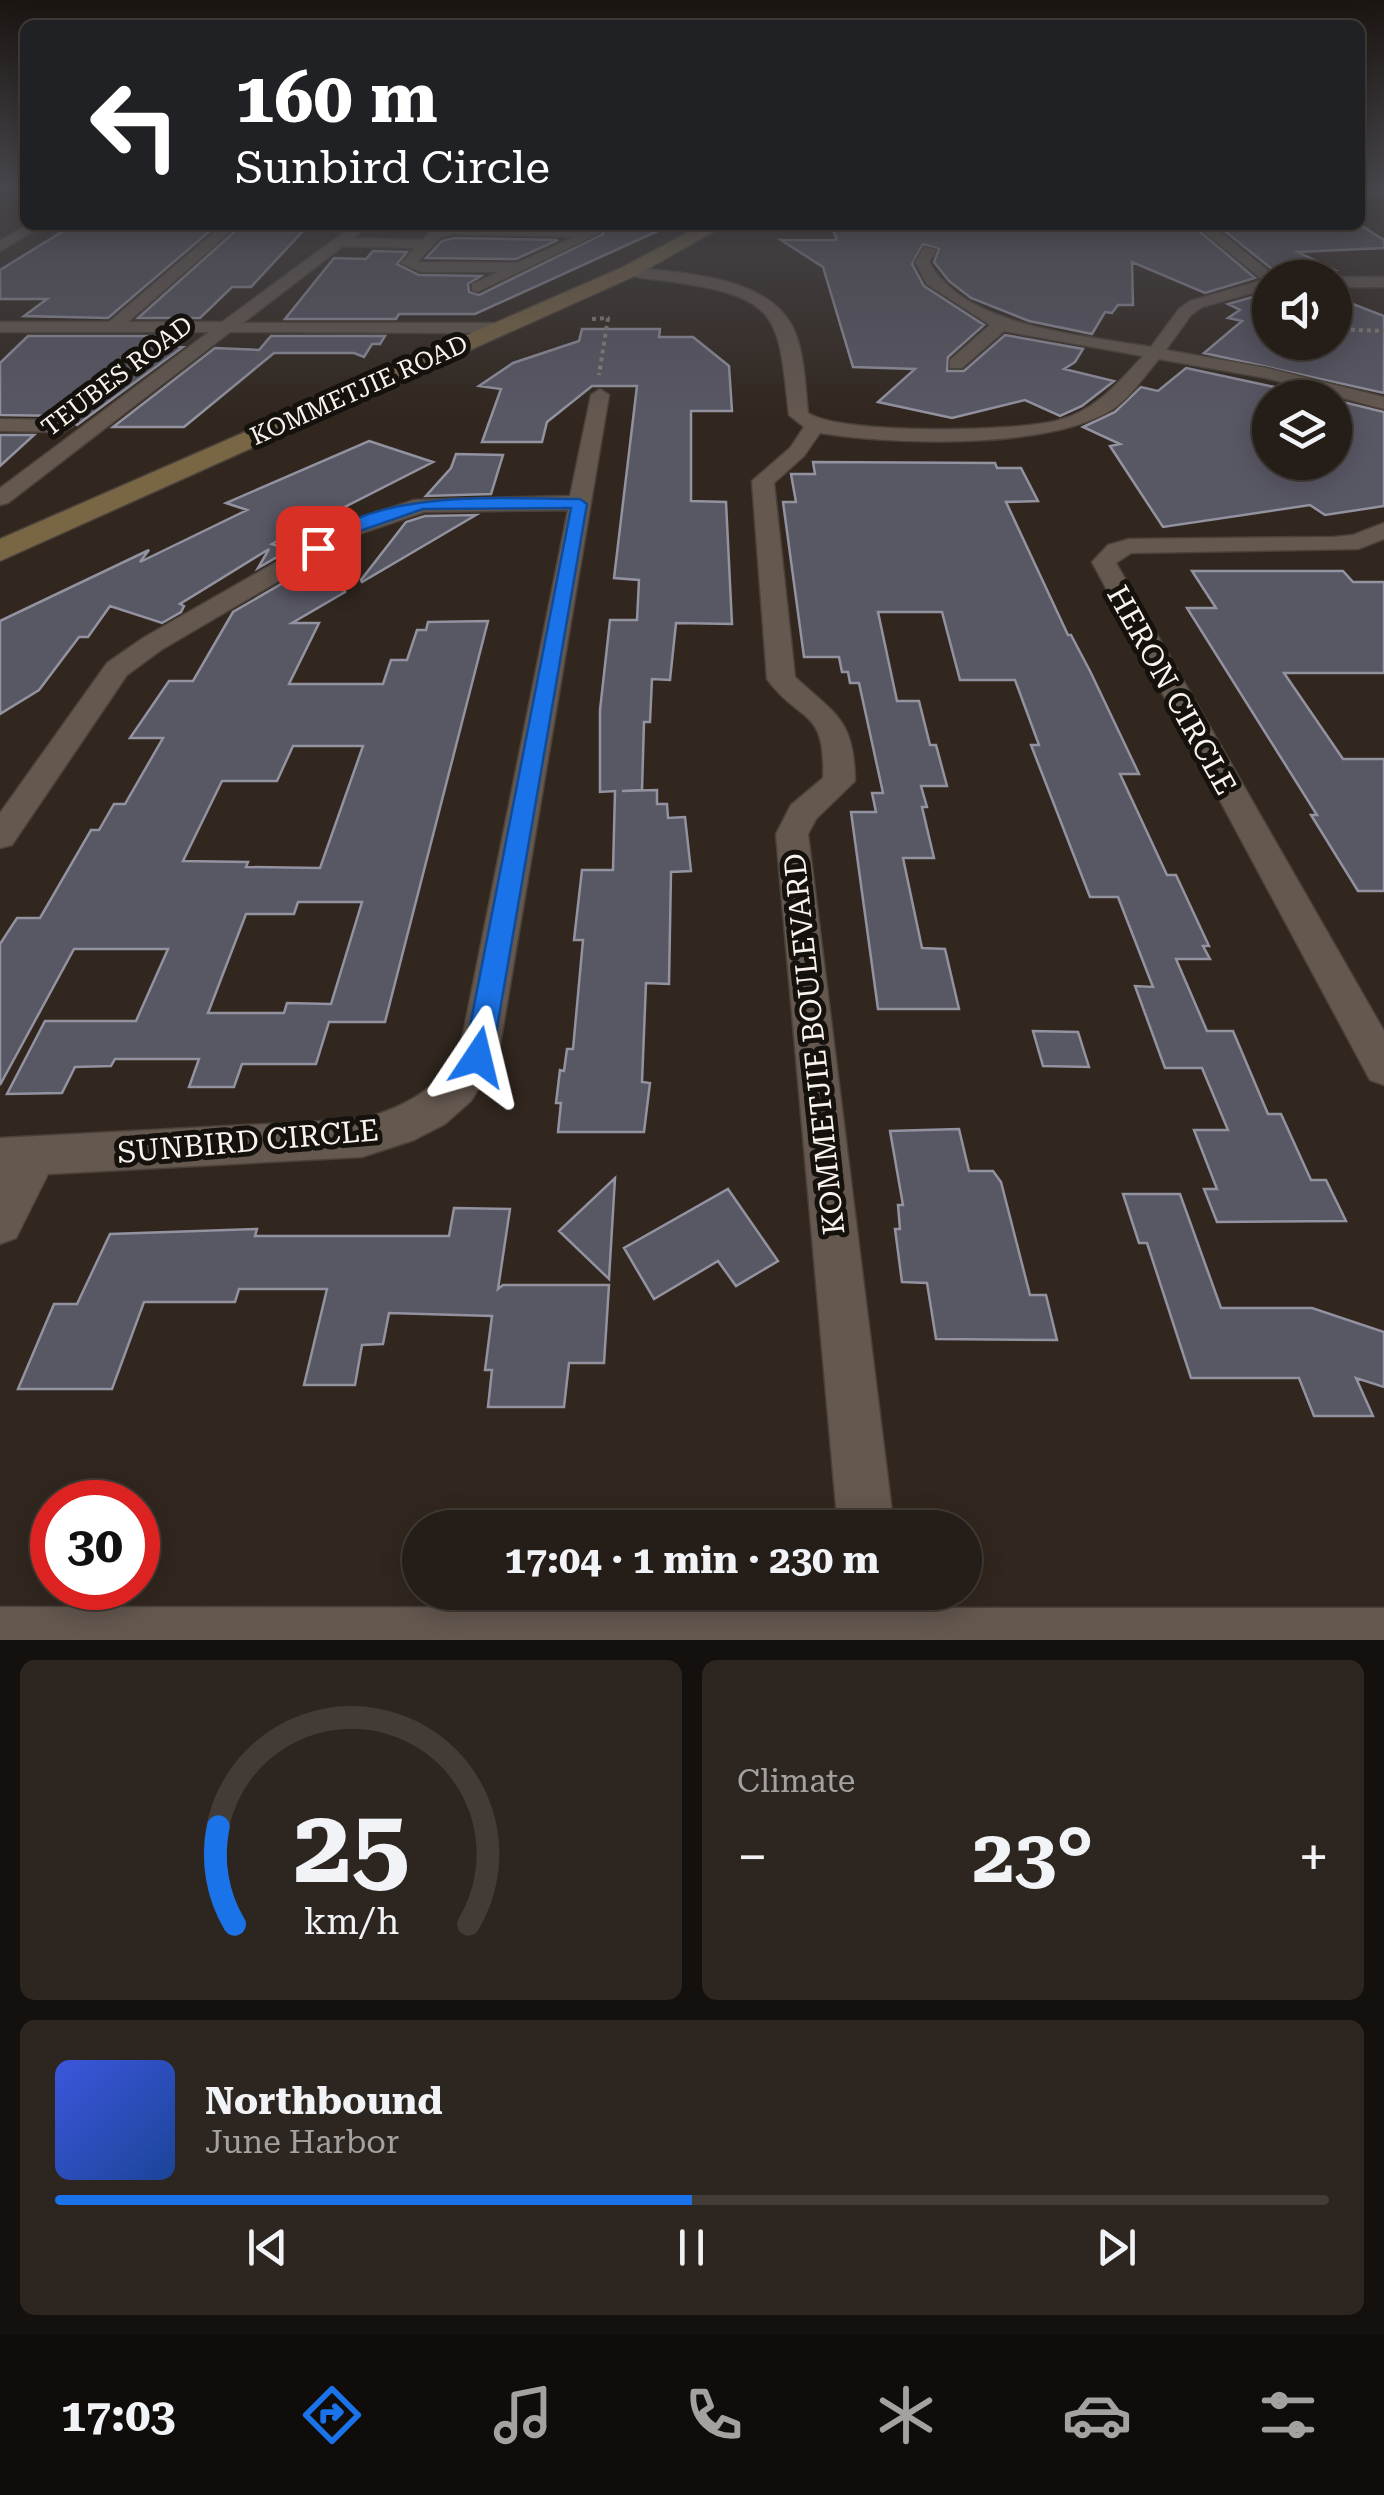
<!DOCTYPE html>
<html lang="en">
<head>
<meta charset="utf-8">
<style>
	body { margin:0; font-family:"Roboto Serif",serif; background:#2d2620; color:#f1f3f6; height:100vh; display:flex; flex-direction:column; font-size:38px; white-space:nowrap }
	* { box-sizing:border-box; margin:0 }
	p { font-size:32px; color:#a3a2a1 }
	.icon { flex:none; width:55px; height:55px; fill:none; stroke:currentColor; stroke-width:2; stroke-linecap:round; stroke-linejoin:round }
	.map { position:relative; height:1640px; overflow:hidden }
	.drawer { display:flex; flex-direction:column; gap:20px; padding:20px; background:#14100d; flex:1 }
	.drawer>* { flex:none }
	.banner { position:absolute; left:20px; top:20px; width:1345px; height:210px; border-radius:15px; box-shadow:0 5px 25px #0003,0 0 0 2px #423b36; background:#202124; color:#fff; overflow:hidden }
	.tools { position:absolute; left:1252px; top:260px; display:grid; gap:20px }
	.tools a { display:grid; place-items:center; width:100px; height:100px; border-radius:50%; background:#251d17; box-shadow:0 5px 25px #0003,0 0 0 2px #423b36; font-size:50px }
	.speed { position:absolute; left:30px; top:1480px; display:flex; gap:20px; font-size:50px; font-weight:700; text-align:center }
	.speed>* { display:grid; place-content:center; width:130px; height:130px; border-radius:50%; background:#251d17; box-shadow:0 5px 25px #0003,0 0 0 2px #423b36; line-height:1 }
	.speed .limit { border:15px solid #d22; background:#fff; color:#111 }
	.pin { position:absolute; display:grid; place-items:center; width:85px; height:85px; color:#fff; margin:-42px; border-radius:20px; box-shadow:0 5px 15px #0006 }
	.me { position:absolute; width:110px; margin:-55px; rotate:10deg; stroke-linejoin:round; filter:drop-shadow(0 0 8px #0008) }
	.turn { display:flex; align-items:center; gap:35px; height:210px; padding:0 50px; font-size:45px }
	.turn .icon { width:130px; height:130px; stroke-width:2.5 }
	.turn b { display:block; font-size:70px; line-height:85px }
	.big { font-size:75px; font-weight:700; line-height:1.1 }
	.drawer .card { flex:1; display:flex; flex-direction:column; justify-content:center; gap:15px; min-width:0; padding:0 35px; border-radius:15px; background:#2d2620 }
	.drawer .dial { align-items:center; gap:0 }
	.dial svg { height:260px; overflow:visible; fill:none; stroke:#423b36; stroke-width:7; stroke-linecap:round; text-anchor:middle }
	.dial text { fill:#f1f3f6; stroke:none }
	.song { display:flex; align-items:center; gap:30px }
	.cover { width:120px; height:120px; border-radius:15px; background:linear-gradient(135deg,hsl(230 70% 55%),hsl(220 70% 35%)) }
	.played { height:10px; border-radius:5px; background:linear-gradient(90deg,#1a73e8 50%,#423b36 50%) }
	.keys { display:flex; justify-content:space-around; direction:ltr }
	.heat { display:flex; justify-content:space-between; align-items:center; font-size:55px; direction:ltr }
	.drawer .tiles { flex:1; display:grid; gap:20px; grid-template-columns:1fr 1fr }
	.card:last-child { grid-column:span 2 }
	.trip { position:absolute; left:402px; top:1510px; width:580px; height:100px; border-radius:50px; background:#251d17; box-shadow:0 5px 25px #0003,0 0 0 2px #423b36; font-weight:700; line-height:100px; text-align:center }
	.menu { display:flex; height:160px; justify-content:space-around; align-items:center; background:#0f0c09; color:#a3a2a1 }
	.menu .icon { width:70px; height:70px }
	.menu .selected { color:#1a73e8 }
	.menu b { font-size:45px; color:#f1f3f6 }
	.map>svg:first-child { display:block }
	.building { fill:#585764; stroke:#9292a0; stroke-width:2.5; fill-rule:evenodd }
	.lines { fill:none; stroke-linecap:round; stroke-linejoin:round }
	.street-casing { stroke:#4a423a; stroke-width:3 }
	.secondary-casing { stroke:#4a423a; stroke-width:3 }
	.path { stroke:#8c847d; stroke-width:4; stroke-dasharray:4 4; stroke-linecap:butt }
	.street { fill:#64584f; fill-rule:evenodd }
	.secondary { fill:#796644; fill-rule:evenodd }
	.route { fill:#1a73e8; stroke:#114b97; stroke-width:2.5 }
	.labels { text-anchor:middle; dominant-baseline:central; stroke-width:10; stroke-linejoin:round; paint-order:stroke }
	.far-street-label { font-size:25px; fill:#faf3ed; stroke:#15110d }
	.street-label { font-size:30px; fill:#faf3ed; stroke:#15110d }
</style>
</head>
<body>
<div class="map">
<svg width="1384" height="1640" viewBox="0 0 1384 1640">
	<rect width="100%" height="100%" fill="#31271f"/>
	<!-- building -->
	<path class="building" d="M73,225H217L108,318L24,316L47,299H0V270Z
		M242,225H287L281,231H303L251,287H232L200,318H138Z
		M581,225H671L475,314H399L396,319H285L334,258L366,259L373,251L407,252L397,264L419,275L481,276L468,284L469,292L479,295L603,234L595,226Z
		M831,225H1192L1255,278L1205,293L1132,262L1133,305H1118L1112,313L1105,312L1092,334L1029,321L971,298L949,281L934,262L939,249L923,244L912,264L924,286L984,325L948,357L947,371H964L1005,335L1083,349L1075,362L1064,369L1114,381L1082,406L1060,416L1025,400L952,418L878,402L915,369L853,367L823,267L781,240H837Z
		M1217,225H1360L1384,240V248L1298,252L1334,270L1277,273Z
		M454,238L558,240L516,259L426,258L442,241Z
		M1270,292V342H1335V297L1384,316V393L1204,353L1242,321L1228,318L1240,310L1228,304Z
		M582,329H660L659,337H693L729,366L732,411H691V501L726,502L732,624L676,623L670,680L652,679L650,722H644L642,790L622,791L657,790V804H667L668,818L685,817L691,871L671,872L669,984L646,983L642,1082L650,1083L644,1132H558L561,1103H556L560,1070L564,1071L567,1049H573L583,940H574L582,870H613L615,791L600,792V710L610,620H637L639,580L614,578L637,386H592L547,422L542,442H482L501,389L479,386L513,363L579,341Z
		M28,336H183L173,346L183,347L77,425L63,416L0,415V363Z
		M271,336H385L380,344H372L364,357L354,353H274L184,427H113L215,348L259,350Z
		M1186,368L1325,398H1270V462H1335V400L1384,412V506L1325,515L1310,505L1163,527L1110,446L1120,444L1083,427L1115,412L1141,387L1158,391Z
		M0,435H34L0,466Z
		M369,441L433,462L272,544L289,550L258,568L269,549L180,604L184,606L181,612L162,623L110,606L88,637H79L39,690L0,714V621L149,550L140,562L247,510L226,503Z
		M456,454L503,455L491,494L426,496L451,468Z
		M813,462L995,463L997,468H1021L1038,501L1006,502L1068,635H1071L1090,671L1139,774H1120L1167,875H1176L1209,946H1203L1210,959H1176L1207,1031H1233L1268,1114H1281L1311,1180H1326L1346,1221L1217,1222L1204,1189H1217L1194,1130H1228L1202,1068H1165L1135,986L1153,987L1118,897H1090L1031,745H1039L1015,680H960L942,612H878L897,701H919L930,745H936L947,786H921L927,807H922L934,858H903L922,948L945,949L959,1009H878L851,812H876L872,793H883L859,683H850L848,672H842L839,657H804L783,502H796L791,474H815Z
		M476,515L362,582L361,580L406,522L425,516Z
		M319,562L345,573V592L292,623H319L289,684H383L391,660H407L417,630H426L428,622L488,621L385,1022H329L316,1064H242L234,1087H189L199,1059H115L111,1066L75,1067L62,1093L7,1094L45,1021H136L168,949H74L0,1085V944L17,918H40L91,830H99L114,804H125L163,738H130L169,681H193L233,612ZM293,746H363L320,868L246,867L248,862L183,861L222,781H277ZM298,902H362L331,1004L287,1003L284,1013H208L246,914H294Z
		M1192,571H1343L1353,582H1384V673H1284L1343,759H1384V891H1358L1311,815H1317L1187,608H1216Z
		M1033,1031L1078,1032L1089,1067L1043,1066Z
		M959,1129L969,1171H993L1001,1182L1030,1295H1046L1057,1340L936,1339L927,1283L902,1282L895,1229H900L898,1205H903L890,1131Z
		M615,1178L609,1279L559,1231Z
		M728,1189L778,1261L736,1286L718,1261L654,1299L624,1248Z
		M1123,1194H1180L1221,1308H1312L1384,1332V1387L1356,1378L1373,1416H1314L1299,1378H1191L1147,1243H1139Z
		M454,1208L510,1209L498,1289L503,1285H609L604,1363H569L564,1407H488L492,1370H485L492,1316L389,1313L383,1344L362,1345L355,1385H304L327,1289H239L235,1302H144L112,1389H18L54,1304H77L110,1234L257,1229L255,1236H449Z"/>
	<g class="lines">
		<defs>
			<path id="street" d="M1360,189H1384V197H1360Z
				M28,225H44L0,251V241Z
				M223,225H238L128,322H222L354,225H369L353,238L423,240L430,232L452,226L593,229L600,233L477,292L472,290V284L498,272H421L401,263L415,248L343,246L243,323H501L509,328L501,333L230,332L8,503L0,505V488L209,332H0V322H109ZM453,234L574,237L517,263L417,262L440,238Z
				M1196,225H1211L1277,278H1270V288L1202,307L1191,315L1166,350L1267,368L1384,397V409L1266,378L1159,359C1145,375 1130,398 1113,409C1049,450 894,445 820,433L804,456L774,483L795,677C836,715 854,719 855,781L816,819L808,834L894,1528H838L776,834L791,805L823,778C826,707 801,725 767,679L752,481L790,448L804,427L789,415C778,318 782,298 675,282C659,279 636,280 623,271L630,267C683,274 775,275 796,335C805,360 805,387 808,413C841,435 1019,432 1059,420C1096,410 1118,383 1143,356L1004,331L962,368H950V360L990,325L927,284L915,262L924,247L936,250L929,262C965,328 1084,335 1151,347L1179,309L1190,301L1263,280Z
				M1384,277V287H1335V277Z
				M600,389L609,395L498,1057L471,1101L445,1124L414,1140L362,1157L48,1174L16,1238L0,1244V1138L362,1119C403,1108 436,1090 459,1054L568,510L424,512L359,534L161,650L127,675L12,845L0,848V813L107,663L143,638L343,524L414,500L570,496L591,395Z
				M0,419L63,420L73,426L63,432L0,431Z
				M1384,523V539L1358,549L1131,553L1116,563L1384,1031V1085L1370,1080L1092,562L1108,545L1129,539L1334,537L1353,535Z
				M844,1592H902L904,1608H1384V1640H0V1607L846,1608Z"/>
			<path id="secondary" d="M702,225H725L637,275L0,561V539L623,267Z"/>
		</defs>
		<!-- street casing -->
		<use href="#street" class="street-casing"/>
		<!-- secondary casing -->
		<use href="#secondary" class="secondary-casing"/>
		<!-- path -->
		<path class="path" d="M592,319L608,318L599,375
			M1335,329L1384,331"/>
		<!-- street -->
		<use href="#street" class="street"/>
		<!-- secondary -->
		<use href="#secondary" class="secondary"/>
	</g>
	<!-- sky -->
	<linearGradient id="sky" x2="0" y2="1"><stop stop-color="#1b1511"/><stop offset="0.45" stop-color="#48474d"/><stop offset="1" stop-color="#48474d" stop-opacity="0"/></linearGradient>
	<rect width="1384" height="415" fill="url(#sky)"/>
	<!-- route -->
	<path class="route" d="M580,499L587,504L492,1057L488,1065L478,1069L468,1065L464,1057L571,508L423,509L357,532L324,552L310,548C372,487 499,499 580,499Z"/>
	<g class="labels">
		<!-- far-street labels -->
		<g class="far-street-label">
			<text transform="translate(117 376) rotate(-37)">TEUBES ROAD</text>
			<text transform="translate(359 390) rotate(-24)">KOMMETJIE ROAD</text>
		</g>
		<!-- street labels -->
		<g class="street-label">
			<text transform="translate(1172 690) rotate(61)">HERON CIRCLE</text>
			<text transform="translate(814 1044) rotate(-96)">KOMMETJIE BOULEVARD</text>
			<text transform="translate(248 1141) rotate(-5)">SUNBIRD CIRCLE</text>
		</g>
	</g>
</svg>
<div class="tools">
<a><svg class="icon" aria-label="sound" viewBox="0 0 24 24"><path d="M4 9h4l5-4v14l-5-4H4zM17 9q2 3 0 6"/></svg></a>
<a><svg class="icon" aria-label="layers" viewBox="0 0 24 24"><path d="M12 4l9 5-9 5-9-5zM3 14l9 5 9-5"/></svg></a>
</div>
<div class="speed"><div class="limit">30</div></div>
<div class="pin" style="left:318px;top:548px;background:#d93025"><svg class="icon" aria-label="arrive" viewBox="0 0 24 24"><path d="M6 21V4h12l-3 4 3 4H6"/></svg></div>
<svg class="me" style="left:478px;top:1057px" viewBox="-20 -20 40 40"><path d="M0-17L14 15 0 8-14 15z" fill="#1a73e8" stroke="#fff" stroke-width="4"/></svg>
<div class="trip">17:04 · 1 min · 230 m</div>
<div class="banner">
<div class="turn"><svg class="icon" aria-label="left" viewBox="0 0 24 24"><path d="M17 20v-9H6M10 6l-5 5 5 5"/></svg><div><b>160 m</b>Sunbird Circle</div></div>
</div>
</div>
<section class="drawer">
<div class="tiles">
<div class="card dial"><svg viewBox="0 0 100 80">
<path d="M14 69A42 42 0 1 1 86 69"/>
<path d="M14 69A42 42 0 0 1 9 39" stroke="#1a73e8"/>
<text x="50" y="56" font-size="32" font-weight="700">25</text>
<text x="50" y="72" font-size="11">km/h</text>
</svg></div>
<div class="card"><p>Climate</p>
<div class="heat"><a>−</a><b class="big">23°</b><a>+</a></div>
</div>
<div class="card">
<div class="song"><i class="cover"></i><div><b>Northbound</b><p>June Harbor</p></div></div>
<div class="played"></div>
<div class="keys"><svg class="icon" aria-label="previous" viewBox="0 0 24 24"><path d="M18 5L8 12l10 7zM5 5v14"/></svg><svg class="icon" aria-label="pause" viewBox="0 0 24 24"><path d="M8 5v14M16 5v14"/></svg><svg class="icon" aria-label="next" viewBox="0 0 24 24"><path d="M6 5l10 7-10 7zM19 5v14"/></svg></div>
</div>
</div>
</section>
<nav class="menu">
<b>17:03</b>
<svg class="icon selected" aria-label="directions" viewBox="0 0 24 24"><path d="M12 3l9 9-9 9-9-9zM9 14v-3h6M13 9l2 2-2 2"/></svg>
<svg class="icon" aria-label="music" viewBox="0 0 24 24"><path d="M9 18V5l10-2v13"/><circle cx="6" cy="18" r="3"/><circle cx="16" cy="16" r="3"/></svg>
<svg class="icon" aria-label="phone" viewBox="0 0 24 24"><path d="M5 4h4l2 5-3 2q2 4 5 5l2-3 5 2v4C11 20 4 13 5 4z"/></svg>
<svg class="icon" aria-label="climate" viewBox="0 0 24 24"><path d="M12 3v18M4 7l16 10M4 17L20 7"/></svg>
<svg class="icon" aria-label="car" viewBox="0 0 24 24"><path d="M5 17H2v-5l4-1 3-4h7l3 4 3 1v5h-3M9 17h6M6 11h13"/><circle cx="7" cy="17" r="2"/><circle cx="17" cy="17" r="2"/></svg>
<svg class="icon" aria-label="filters" viewBox="0 0 24 24"><path d="M4 7h16M4 17h16"/><circle cx="9" cy="7" r="2"/><circle cx="15" cy="17" r="2"/></svg>
</nav>
</body>
</html>
